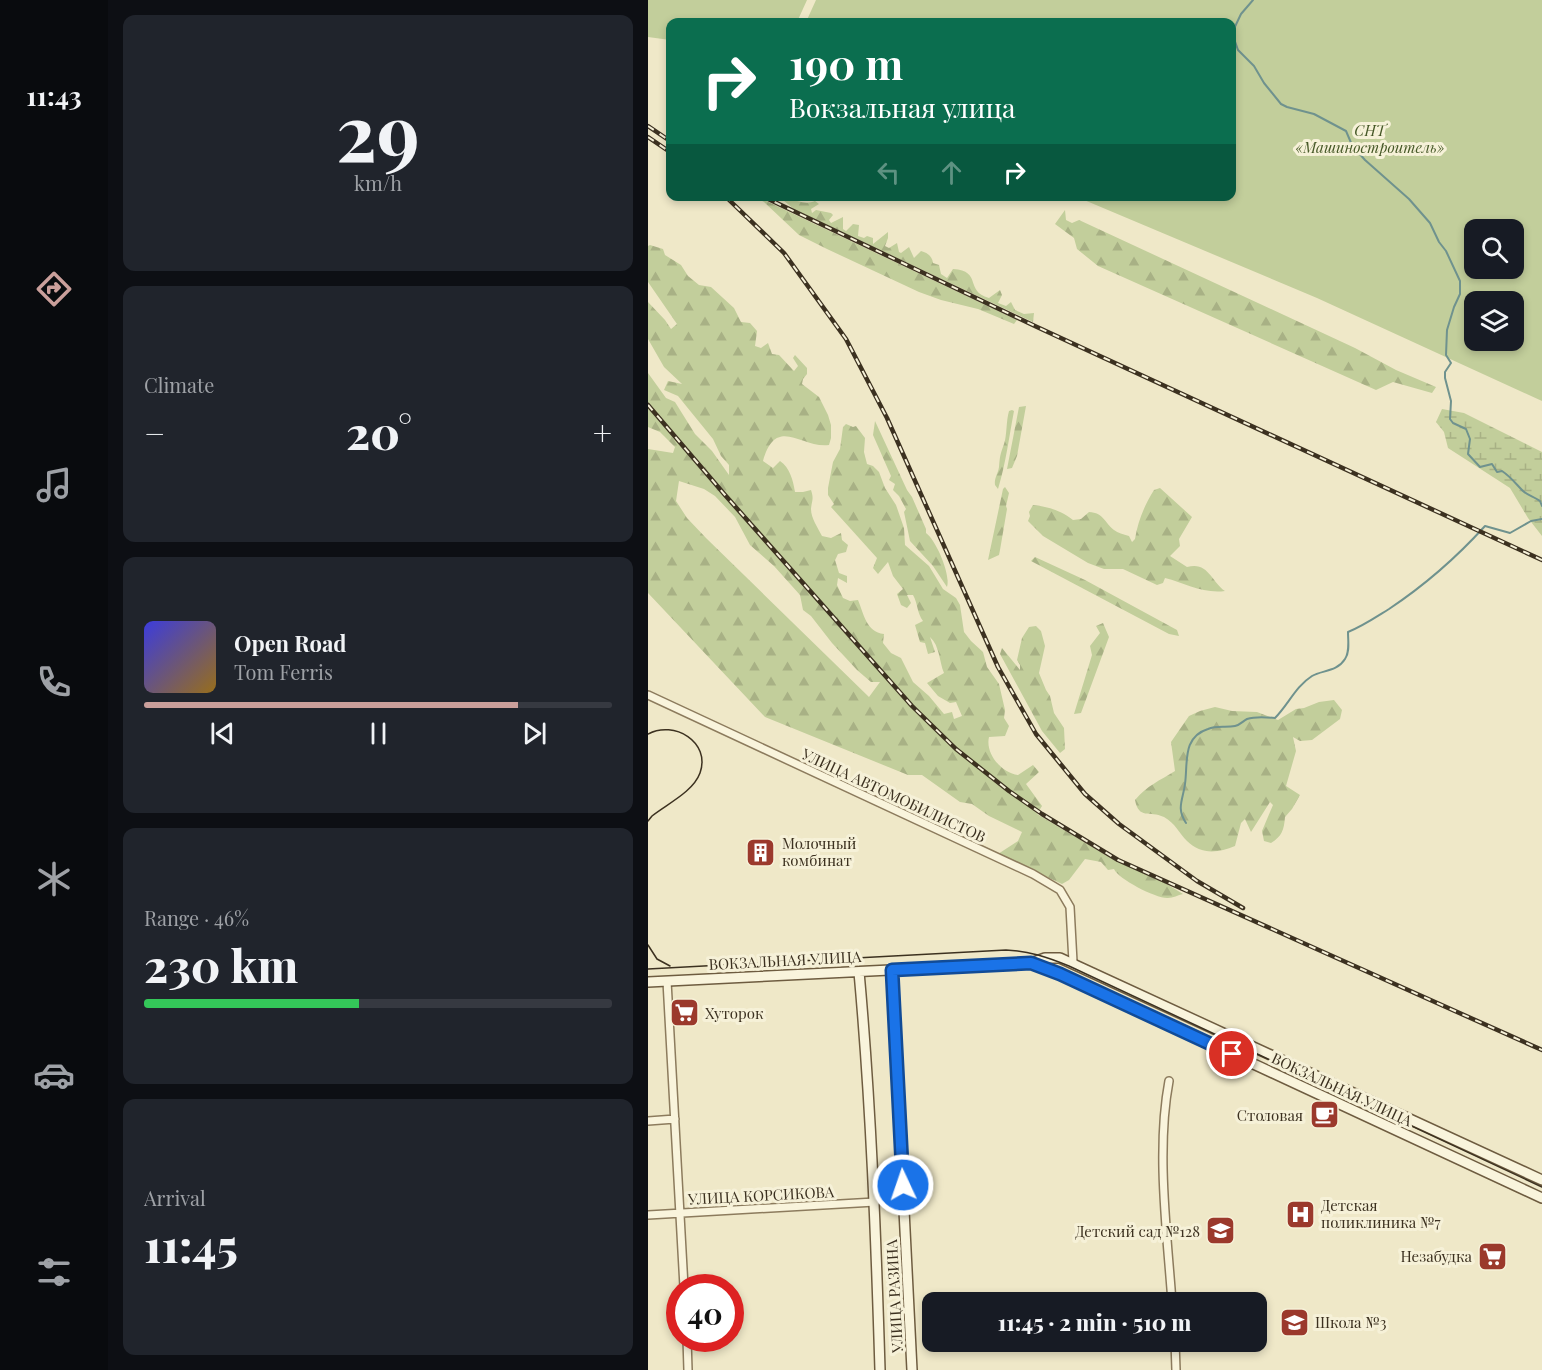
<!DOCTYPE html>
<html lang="en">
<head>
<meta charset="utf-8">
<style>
	body { margin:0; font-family:"Playfair Display",serif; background:#20242c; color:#f1f3f6; height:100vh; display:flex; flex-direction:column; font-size:22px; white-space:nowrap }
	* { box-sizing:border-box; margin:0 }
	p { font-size:20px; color:#9ea1a6 }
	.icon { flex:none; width:33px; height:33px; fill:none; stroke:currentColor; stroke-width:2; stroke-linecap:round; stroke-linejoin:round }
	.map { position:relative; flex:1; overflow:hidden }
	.details { display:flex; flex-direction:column; gap:15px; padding:15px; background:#0d0f14; width:540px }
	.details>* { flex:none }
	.hud { position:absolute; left:18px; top:18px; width:570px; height:183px; border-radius:12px; box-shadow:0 3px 9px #0003; background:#0b6e4f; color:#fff; overflow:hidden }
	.fabs { position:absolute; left:816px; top:219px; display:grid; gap:12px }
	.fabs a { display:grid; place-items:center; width:60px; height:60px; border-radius:12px; background:#171b24; box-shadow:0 3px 9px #0003; font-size:30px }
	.speed { position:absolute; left:18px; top:1274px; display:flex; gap:12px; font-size:30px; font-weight:700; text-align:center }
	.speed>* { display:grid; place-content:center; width:78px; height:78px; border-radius:50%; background:#171b24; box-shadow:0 3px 9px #0003; line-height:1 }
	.speed .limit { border:9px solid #d22; background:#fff; color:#111 }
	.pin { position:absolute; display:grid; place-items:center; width:51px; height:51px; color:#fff; margin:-26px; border:3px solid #fff; border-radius:50%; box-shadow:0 2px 6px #0007 }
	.me { position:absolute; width:66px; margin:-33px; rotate:357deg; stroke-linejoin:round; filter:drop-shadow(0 0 4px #0008) }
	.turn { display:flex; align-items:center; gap:21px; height:126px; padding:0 24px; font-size:27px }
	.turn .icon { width:78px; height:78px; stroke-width:2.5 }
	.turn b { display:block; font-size:42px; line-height:51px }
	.lanes { display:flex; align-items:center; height:57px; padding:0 24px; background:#0003; justify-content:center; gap:30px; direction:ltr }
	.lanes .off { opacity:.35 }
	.big { font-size:45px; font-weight:800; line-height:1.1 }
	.details .card { flex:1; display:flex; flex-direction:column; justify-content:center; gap:9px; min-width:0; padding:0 21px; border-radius:12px; background:#20242c }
	.details .dial { align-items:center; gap:0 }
	.dial b { font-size:78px; line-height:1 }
	.song { display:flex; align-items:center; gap:18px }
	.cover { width:72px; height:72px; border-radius:9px; background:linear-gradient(135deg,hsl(240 70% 55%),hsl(40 70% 35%)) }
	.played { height:6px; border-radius:3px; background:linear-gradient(90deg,#ca9f9b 80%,#363941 80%) }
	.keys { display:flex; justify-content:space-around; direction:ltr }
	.heat { display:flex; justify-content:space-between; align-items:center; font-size:33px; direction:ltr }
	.charge { height:9px; border-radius:4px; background:linear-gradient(90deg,#34c759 46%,#363941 0) }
	.trip { position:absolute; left:274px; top:1292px; width:345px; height:60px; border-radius:12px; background:#171b24; box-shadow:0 3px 9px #0003; font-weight:800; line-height:60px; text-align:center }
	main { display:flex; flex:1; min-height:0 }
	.tab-bar { display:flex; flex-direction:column; width:108px; justify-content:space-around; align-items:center; background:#090b0e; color:#9ea1a6 }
	.tab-bar .icon { width:42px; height:42px }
	.tab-bar .active { color:#ca9f9b }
	.tab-bar b { font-size:27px; color:#f1f3f6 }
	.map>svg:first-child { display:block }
	.green { fill:#c2ce9b; fill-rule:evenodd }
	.forest { fill:url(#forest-firs); fill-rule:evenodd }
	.wetland { fill:url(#wetland-marsh) }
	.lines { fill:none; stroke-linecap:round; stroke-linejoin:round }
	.stream { stroke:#6f928e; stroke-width:2 }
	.street-casing { stroke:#8c7b5d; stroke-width:10 }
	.secondary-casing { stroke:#6e5c40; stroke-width:12 }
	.street { stroke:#f9f4dc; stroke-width:7 }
	.secondary { stroke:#f9f4dc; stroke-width:9 }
	.tram { stroke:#3c3120; stroke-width:1.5 }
	.rail-casing { stroke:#3c3120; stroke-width:4.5 }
	.rail { stroke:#f6f1d8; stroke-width:2; stroke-dasharray:7; stroke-linecap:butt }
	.route-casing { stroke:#114b97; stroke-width:15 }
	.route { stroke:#1a73e8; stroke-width:10 }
	.labels { text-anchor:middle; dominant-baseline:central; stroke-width:6; stroke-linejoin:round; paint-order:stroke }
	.park-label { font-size:15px; font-style:italic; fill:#465827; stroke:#f6f1d8 }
	.street-label { font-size:15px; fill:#3c3120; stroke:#f6f1d8 }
	.poi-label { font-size:15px; fill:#3c3120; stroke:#f6f1d8; text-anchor:start }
</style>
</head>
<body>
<main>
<nav class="tab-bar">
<b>11:43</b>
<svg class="icon active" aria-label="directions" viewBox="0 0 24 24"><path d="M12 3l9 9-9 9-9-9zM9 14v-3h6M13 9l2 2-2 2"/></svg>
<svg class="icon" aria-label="music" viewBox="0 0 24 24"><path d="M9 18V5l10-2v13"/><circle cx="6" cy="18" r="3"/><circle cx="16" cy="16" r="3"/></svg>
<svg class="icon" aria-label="phone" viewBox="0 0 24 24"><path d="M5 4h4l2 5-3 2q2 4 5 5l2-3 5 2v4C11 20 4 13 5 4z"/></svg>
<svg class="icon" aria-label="climate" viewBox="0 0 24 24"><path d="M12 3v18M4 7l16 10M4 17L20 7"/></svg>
<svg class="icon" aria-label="car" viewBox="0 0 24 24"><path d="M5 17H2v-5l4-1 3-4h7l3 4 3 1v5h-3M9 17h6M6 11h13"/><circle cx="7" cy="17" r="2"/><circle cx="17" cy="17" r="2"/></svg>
<svg class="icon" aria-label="filters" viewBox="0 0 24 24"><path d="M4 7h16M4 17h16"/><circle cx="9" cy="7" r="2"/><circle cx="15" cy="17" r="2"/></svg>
</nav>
<section class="details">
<div class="card dial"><b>29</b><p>km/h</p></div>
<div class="card"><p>Climate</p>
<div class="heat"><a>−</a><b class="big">20°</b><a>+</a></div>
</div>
<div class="card">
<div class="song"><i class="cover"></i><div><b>Open Road</b><p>Tom Ferris</p></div></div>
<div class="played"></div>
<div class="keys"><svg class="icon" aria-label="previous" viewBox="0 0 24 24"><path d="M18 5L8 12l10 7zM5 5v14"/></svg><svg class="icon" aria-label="pause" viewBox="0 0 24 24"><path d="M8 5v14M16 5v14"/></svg><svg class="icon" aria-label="next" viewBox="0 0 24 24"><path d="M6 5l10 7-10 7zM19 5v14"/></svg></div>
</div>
<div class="card"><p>Range · 46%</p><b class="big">230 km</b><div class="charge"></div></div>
<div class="card"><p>Arrival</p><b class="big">11:45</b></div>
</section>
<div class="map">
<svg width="894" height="1370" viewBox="0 0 894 1370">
	<defs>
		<pattern id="forest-firs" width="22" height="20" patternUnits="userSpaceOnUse" patternTransform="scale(1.5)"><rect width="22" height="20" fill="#c2ce9b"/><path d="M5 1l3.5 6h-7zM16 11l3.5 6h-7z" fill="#a8b185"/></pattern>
		<pattern id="wetland-marsh" width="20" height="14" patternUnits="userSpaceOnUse" patternTransform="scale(1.5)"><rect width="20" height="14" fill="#c2ce9b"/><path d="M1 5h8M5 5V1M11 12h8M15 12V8" fill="none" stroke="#a8b185"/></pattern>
	</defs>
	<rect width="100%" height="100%" fill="#efe8c8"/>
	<!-- green -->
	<path class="green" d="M0,0H159L149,22H22V40L0,37Z
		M168,0H894V401L669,298L429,197L584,196V22H158ZM826,230H866V268H826ZM826,302H866V340H826Z"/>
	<!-- forest -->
	<path class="forest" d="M101,197H110L369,320L366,324L330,309L293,300L271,292L179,249L151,235L116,202L109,198L104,201Z
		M140,197C148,201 158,205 167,201L171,204L163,209L164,213L168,210L183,213L185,215L181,220L183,223L195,217V229L198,231L205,224L211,225L210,236L216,238L219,236L225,238V244L240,232V238L237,246L241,248L249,243L251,252L253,253L261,247L266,258L273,251C280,253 284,256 285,263L291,265L293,274L299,278L305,269C335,271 316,291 341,298L352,290L354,295L350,303L358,306L363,302L367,310L376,314L386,313L385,322L147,210L135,200L136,197Z
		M417,210L418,220L424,223L431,220L707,348L748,370L788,387L784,393L745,382L728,390L450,266L429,249L426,238L407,224Z
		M2,245L15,249L17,255L33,265L40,276L51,285L63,287L86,308L93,322L102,323L109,331L107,346L113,348L120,343L124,354L131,355L146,371L150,366L145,358L147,355L159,368V374L155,379L154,384L171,397L180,415L183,425V438L181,445C154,449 128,414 115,461L125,468L132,461C142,468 145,480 147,492H155L163,490C166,499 164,500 163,509C163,518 170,528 174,536L183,538L193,533L194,540L200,545L198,552L190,554L187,560L191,573L199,576V583L190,578L189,585L195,598L202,601L210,600C216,614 218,632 236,634L235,643L243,653L253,658L265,682L281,696L296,714L304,712L306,719L314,716L308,702L302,703L290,696L279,683L296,673C291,661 292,646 282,637L287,652L280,654L277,643L272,642L267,625L275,621C269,613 270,604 265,595H259L263,603L259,608L253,605L249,594L255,589L245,576L240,562L230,574L225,568L229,558L183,507L186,504L180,495V488L185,462L192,449L195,427L198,424L205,427L208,426L217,438L216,452L219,464L225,466L231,472L237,488L248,505L256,528L257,545L281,566L295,589L308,598L312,605L316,632L323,641L335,652L339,667L351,684L357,710L356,718L361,726L357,736L341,737C337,754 354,773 370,775L385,765L391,772L378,784L394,806L389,814L466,860L517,883L535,894C530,895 525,898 520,898C509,899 470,879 466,869L460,870L453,862L437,859L421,880L414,884L350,854L370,841L374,832L341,816L324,804L312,802L274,775H260L117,717L0,593V449L25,453L27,447L12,432L0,427V373L18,398L27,402L47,434L64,451L81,475V465L73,456L65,439L30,396L16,390L20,381L34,384L16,367L0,339V302L17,320L23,329L29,324L0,282V246ZM31,481L56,489L67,496L87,517L102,545L126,566L152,595L155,610L163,616L184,643L209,670L223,682H232L221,697L58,538L39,518L28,501Z
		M378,406L369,456L364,468L359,469L371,407Z
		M364,410L366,411C361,437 358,463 350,489L347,485C346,478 350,474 351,467C352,456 352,455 356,444C359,435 358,421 361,411Z
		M227,421L259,490L264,497L278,529V533C288,540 303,575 299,587L285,566L262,541L256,512L258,509L251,496L245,490L247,484L241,480L243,476L225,435Z
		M357,487L361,493L358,506L359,509L352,550L351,555L340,560L355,489Z
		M512,488L544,517L531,539L532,546L522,556L539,567C560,561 563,581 577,591C555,594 537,583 517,578L515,583L509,585L475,569H456L440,563L395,536L380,521L382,516L381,512L385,505C401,507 412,510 425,520L433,519L441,512C456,513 456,522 466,530C470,533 475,534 481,536L484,542L487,539C490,521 496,506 506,490Z
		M387,557L437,580L529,630L531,636L521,634L383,561Z
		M455,623L461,637L433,713L426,714L444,655L442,646L452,633L448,626Z
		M388,626L393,631L397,646L391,673L398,690L402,696L406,713L416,728L417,749L412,753L394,731L352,654L354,648L372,670V665L369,660L374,638L381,627Z
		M686,700L694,710L692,719L664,740L652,741L645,737L648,751L638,786L652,795L644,809L637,817C636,830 634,836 623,843L616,841L614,831L625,805L622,802L603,832L597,819L593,823L587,846C570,853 553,855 539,841C531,833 527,823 516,817C501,810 491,820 487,800C500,785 511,781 527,771L523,742L541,716L552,711L567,707L584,711L609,712L630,720L648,709L656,708L671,702Z"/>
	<!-- wetland -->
	<path class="wetland" d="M794,409L816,413L894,452V536L880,518L862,488L800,448L796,432L788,422Z"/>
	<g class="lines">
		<!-- stream -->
		<path class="stream" d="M605,0L593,14L584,33L590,50L606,66L616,83L633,104L639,107L666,114L698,131L704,145L717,160L761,199L782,223L791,242L798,251L812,281V294L806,307L799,330L798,355L803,363L797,372V378L803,401L802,419L805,423L818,429L822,439L820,454L832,467L844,464L849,472L854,471C863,477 868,484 875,491C879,495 887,497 892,501L894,506
			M538,823C528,808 535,800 537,784C540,763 534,737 560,729C569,725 578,728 587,726C592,725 595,721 599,719C608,716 618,717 627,718C640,705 648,686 664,676C674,670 689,672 697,659C702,652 700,641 700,632C715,626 728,617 741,609C777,585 808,558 837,526L862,533L883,521L894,519"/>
		<defs>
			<path id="street" d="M0,695L385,874L412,890L422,907L425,962
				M19,981L36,1287
				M521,1081C508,1150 519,1232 524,1302
				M0,1121L27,1119
				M0,1215L227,1202
				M39,1338L40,1370
				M527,1341L528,1370"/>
			<path id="secondary" d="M383,963L412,974L894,1198
				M244,970L264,1370
				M211,972C223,1104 228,1237 232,1370
				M0,982L383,963L397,958H412L894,1180"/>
		</defs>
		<!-- street casing -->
		<use href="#street" class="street-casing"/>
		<!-- secondary casing -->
		<use href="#secondary" class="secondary-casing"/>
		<!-- street -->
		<use href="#street" class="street"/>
		<!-- secondary -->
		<use href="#secondary" class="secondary"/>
		<!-- tram -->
		<path class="tram" d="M0,734C26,720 63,742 52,773C45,792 19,804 4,816L0,821
			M0,945L9,959L22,966
			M0,969L358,950C381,951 399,957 421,966L894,1187"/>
		<defs>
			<path id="rail" d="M0,126L22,141
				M0,137L22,152
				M77,196L136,253L198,339L239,418L350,667L388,734L437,794L471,824L549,881L595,908
				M114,196L389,327L894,560
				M0,405L77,495L264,706L308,749L361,791L394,814L470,860L894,1050"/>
		</defs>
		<!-- rail casing -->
		<use href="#rail" class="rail-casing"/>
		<!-- rail -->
		<use href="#rail" class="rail"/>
	</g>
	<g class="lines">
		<defs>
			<path id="route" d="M255,1185L244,970L383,963L412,974L584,1054"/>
		</defs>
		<!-- route casing -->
		<use href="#route" class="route-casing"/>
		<!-- route -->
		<use href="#route" class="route"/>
	</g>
	<!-- icons -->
	<defs>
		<symbol id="building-square" viewBox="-11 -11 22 22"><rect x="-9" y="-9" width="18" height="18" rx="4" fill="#9b392c" stroke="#f6f1d8"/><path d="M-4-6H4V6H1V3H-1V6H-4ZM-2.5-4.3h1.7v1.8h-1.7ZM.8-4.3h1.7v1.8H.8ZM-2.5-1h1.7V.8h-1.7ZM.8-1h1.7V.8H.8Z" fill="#fff"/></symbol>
		<symbol id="supermarket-square" viewBox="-11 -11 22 22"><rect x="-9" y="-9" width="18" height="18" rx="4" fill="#9b392c" stroke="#f6f1d8"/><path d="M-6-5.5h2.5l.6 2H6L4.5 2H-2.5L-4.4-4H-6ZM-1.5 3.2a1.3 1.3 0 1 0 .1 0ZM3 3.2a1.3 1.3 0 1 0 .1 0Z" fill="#fff"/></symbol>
		<symbol id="cafe-square" viewBox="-11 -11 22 22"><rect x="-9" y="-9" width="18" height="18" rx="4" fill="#9b392c" stroke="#f6f1d8"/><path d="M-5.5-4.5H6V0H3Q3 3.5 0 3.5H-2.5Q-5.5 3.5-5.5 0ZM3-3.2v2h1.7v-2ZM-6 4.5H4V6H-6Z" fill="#fff"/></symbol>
		<symbol id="hospital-square" viewBox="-11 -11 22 22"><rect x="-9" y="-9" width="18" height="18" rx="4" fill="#9b392c" stroke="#f6f1d8"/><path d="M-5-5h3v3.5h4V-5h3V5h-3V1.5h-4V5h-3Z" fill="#fff"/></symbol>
		<symbol id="school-square" viewBox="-11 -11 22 22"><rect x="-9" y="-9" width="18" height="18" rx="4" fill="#9b392c" stroke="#f6f1d8"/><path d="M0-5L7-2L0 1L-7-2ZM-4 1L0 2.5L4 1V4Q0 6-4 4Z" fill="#fff"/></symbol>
	</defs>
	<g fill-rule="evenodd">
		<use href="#building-square" x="96" y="836" width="33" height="33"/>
		<use href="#supermarket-square" x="20" y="996" width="33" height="33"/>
		<use href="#cafe-square" x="660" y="1098" width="33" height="33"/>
		<use href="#hospital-square" x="636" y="1198" width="33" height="33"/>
		<use href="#school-square" x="556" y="1214" width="33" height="33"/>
		<use href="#supermarket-square" x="828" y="1240" width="33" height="33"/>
		<use href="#school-square" x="630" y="1306" width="33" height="33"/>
	</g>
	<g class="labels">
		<!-- park labels -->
		<g class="park-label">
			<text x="722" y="130">СНТ<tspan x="722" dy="17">«Машиностроитель»</tspan></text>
		</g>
		<!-- street labels -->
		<g class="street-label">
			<text transform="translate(246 795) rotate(25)">УЛИЦА АВТОМОБИЛИСТОВ</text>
			<text transform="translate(137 960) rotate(-3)">ВОКЗАЛЬНАЯ УЛИЦА</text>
			<text transform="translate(694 1089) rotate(25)">ВОКЗАЛЬНАЯ УЛИЦА</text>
			<text transform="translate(113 1195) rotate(-3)">УЛИЦА КОРСИКОВА</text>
			<text transform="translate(246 1296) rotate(-93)">УЛИЦА РАЗИНА</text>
		</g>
		<!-- poi labels -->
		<g class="poi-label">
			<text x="134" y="843">Молочный<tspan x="134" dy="17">комбинат</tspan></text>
			<text x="57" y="1013">Хуторок</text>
			<text x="655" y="1115" text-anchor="end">Столовая</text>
			<text x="673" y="1205">Детская<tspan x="673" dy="17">поликлиника №7</tspan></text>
			<text x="552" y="1231" text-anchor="end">Детский сад №128</text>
			<text x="824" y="1256" text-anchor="end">Незабудка</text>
			<text x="667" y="1322">Школа №3</text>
		</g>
	</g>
</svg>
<div class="fabs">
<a><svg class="icon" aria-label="search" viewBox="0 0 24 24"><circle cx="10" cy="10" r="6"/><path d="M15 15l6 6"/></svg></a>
<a><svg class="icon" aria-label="layers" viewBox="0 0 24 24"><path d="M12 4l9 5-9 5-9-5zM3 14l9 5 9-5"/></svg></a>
</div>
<div class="speed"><div class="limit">40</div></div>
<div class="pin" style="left:584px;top:1054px;background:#d93025"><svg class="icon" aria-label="arrive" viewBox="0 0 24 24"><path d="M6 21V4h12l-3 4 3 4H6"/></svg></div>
<svg class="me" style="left:255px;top:1185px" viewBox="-20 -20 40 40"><circle r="17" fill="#1a73e8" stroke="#fff" stroke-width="3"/><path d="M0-11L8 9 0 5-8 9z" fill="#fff"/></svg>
<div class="trip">11:45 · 2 min · 510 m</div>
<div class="hud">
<div class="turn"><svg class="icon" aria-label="right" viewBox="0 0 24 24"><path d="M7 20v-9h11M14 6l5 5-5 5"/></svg><div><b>190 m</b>Вокзальная улица</div></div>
<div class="lanes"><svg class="icon off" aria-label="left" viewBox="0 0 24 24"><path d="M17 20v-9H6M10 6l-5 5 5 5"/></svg><svg class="icon off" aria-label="ahead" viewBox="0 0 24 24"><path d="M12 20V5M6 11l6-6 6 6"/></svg><svg class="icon" aria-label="right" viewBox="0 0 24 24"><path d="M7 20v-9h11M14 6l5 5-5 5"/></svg></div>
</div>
</div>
</main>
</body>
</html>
